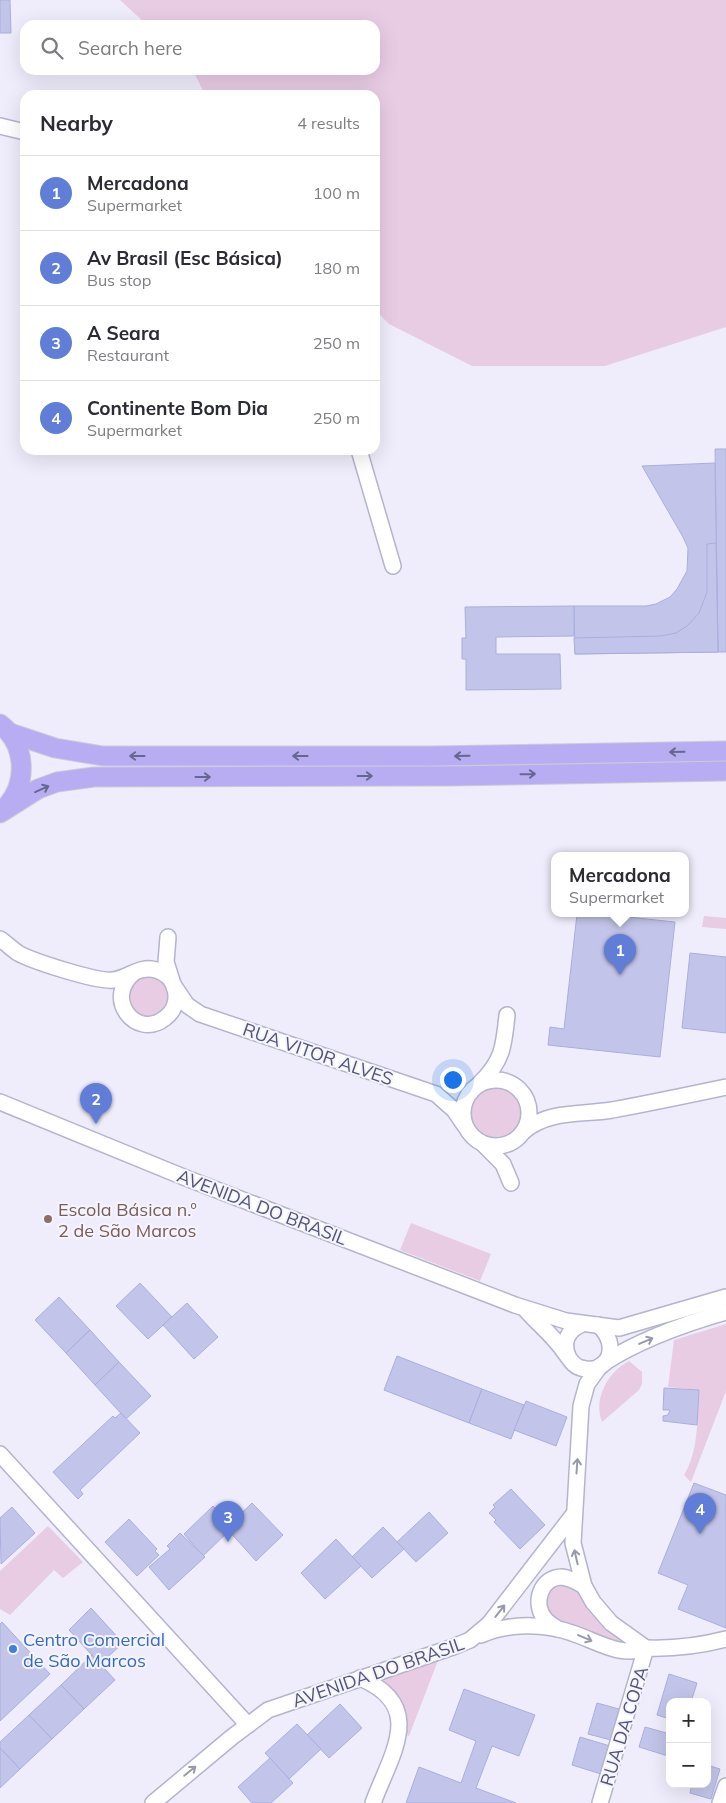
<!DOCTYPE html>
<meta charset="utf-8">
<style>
:root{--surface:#fff;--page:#f7f7f7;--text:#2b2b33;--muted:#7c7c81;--line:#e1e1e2;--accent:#607dd7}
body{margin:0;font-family:Mulish,sans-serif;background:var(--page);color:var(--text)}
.controls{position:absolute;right:15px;bottom:15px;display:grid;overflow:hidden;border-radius:10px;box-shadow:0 5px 20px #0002}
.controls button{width:45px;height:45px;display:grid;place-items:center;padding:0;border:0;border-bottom:1px solid var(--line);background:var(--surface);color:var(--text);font:25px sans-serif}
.you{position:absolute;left:452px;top:1079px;width:18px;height:18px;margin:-12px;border:4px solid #fff;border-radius:50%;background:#1a73e8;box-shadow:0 0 0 8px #1a73e833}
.badge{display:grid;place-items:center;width:32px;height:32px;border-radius:50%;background:var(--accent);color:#fff;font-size:16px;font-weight:700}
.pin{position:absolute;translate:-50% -41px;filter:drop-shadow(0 1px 2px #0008)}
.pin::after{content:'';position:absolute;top:26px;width:18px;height:15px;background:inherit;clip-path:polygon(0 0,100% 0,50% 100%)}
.popup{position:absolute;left:551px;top:852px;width:138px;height:65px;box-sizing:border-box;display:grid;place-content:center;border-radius:10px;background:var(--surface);filter:drop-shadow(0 1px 4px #0005);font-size:16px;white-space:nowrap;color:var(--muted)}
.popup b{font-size:19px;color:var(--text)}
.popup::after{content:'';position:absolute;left:50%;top:100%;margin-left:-10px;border:10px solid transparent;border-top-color:var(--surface)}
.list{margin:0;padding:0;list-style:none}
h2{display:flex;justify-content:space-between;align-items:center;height:65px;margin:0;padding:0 20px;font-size:21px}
h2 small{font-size:16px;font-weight:400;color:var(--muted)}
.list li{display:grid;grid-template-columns:32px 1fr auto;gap:15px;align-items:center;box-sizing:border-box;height:75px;padding:0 20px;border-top:1px solid var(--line)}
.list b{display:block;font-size:19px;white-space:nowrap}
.list p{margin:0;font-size:16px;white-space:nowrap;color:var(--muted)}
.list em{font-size:16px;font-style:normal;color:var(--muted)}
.icon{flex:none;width:28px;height:28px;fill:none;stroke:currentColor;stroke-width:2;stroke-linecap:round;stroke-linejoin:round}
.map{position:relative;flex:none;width:726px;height:1803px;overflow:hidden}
.search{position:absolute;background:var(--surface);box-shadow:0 5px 20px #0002;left:20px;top:20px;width:360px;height:55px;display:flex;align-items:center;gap:12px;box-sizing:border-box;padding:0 18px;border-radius:15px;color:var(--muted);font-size:19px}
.panel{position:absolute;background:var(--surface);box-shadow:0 5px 20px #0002;left:20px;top:90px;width:360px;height:365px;border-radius:15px}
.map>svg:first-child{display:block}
.green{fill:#e8cce4}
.building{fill:#c2c5e9;stroke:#a9aedf}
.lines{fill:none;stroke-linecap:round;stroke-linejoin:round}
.minor-casing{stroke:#b3b4cd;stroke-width:18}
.major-casing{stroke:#cbccd6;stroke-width:21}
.minor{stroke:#fff;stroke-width:15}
.major{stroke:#b8adf2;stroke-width:19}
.oneway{stroke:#66678e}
.oneway2{stroke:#9799ac}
.education-dot{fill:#8d6e63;stroke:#f5f4fe;stroke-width:2}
.shop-dot{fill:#3f7fe0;stroke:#f5f4fe;stroke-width:2}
.labels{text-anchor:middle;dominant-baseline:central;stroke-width:4;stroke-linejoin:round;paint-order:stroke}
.street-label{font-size:18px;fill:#515575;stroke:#f5f4fe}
.education-label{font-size:18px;fill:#785e54;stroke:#f5f4fe;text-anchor:start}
.shop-label{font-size:18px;fill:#366cbe;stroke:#f5f4fe;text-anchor:start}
</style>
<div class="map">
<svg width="726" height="1803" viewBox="0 0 726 1803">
<rect width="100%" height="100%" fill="#efedfb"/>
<!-- green -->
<g class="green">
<polygon points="120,0 726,0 726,327 605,366 472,366 389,324 375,310 375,95 205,95 193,70 375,70 375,25 147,25"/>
<polygon points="704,916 726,918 726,929 702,927"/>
<circle cx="148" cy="997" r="20"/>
<circle cx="496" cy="1113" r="25"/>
<polygon points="411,1223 491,1254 480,1281 400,1250"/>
<path d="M726 1324V1391L691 1482 684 1475C699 1451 697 1418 699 1390L668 1387 674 1340Z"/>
<path d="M629 1361 642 1372V1384L639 1390 602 1422C593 1399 607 1373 629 1361Z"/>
<polygon points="48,1526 83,1562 63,1578 54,1570 10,1615 0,1609 0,1571"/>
<path d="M570 1584 580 1591 636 1646C601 1640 577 1631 545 1614L542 1597 550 1585Z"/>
<polygon points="442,1650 409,1736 399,1733 399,1713 360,1678"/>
</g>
<!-- building -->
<g class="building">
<polygon points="0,0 10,0 11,33 0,33"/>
<polygon points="715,449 726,449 726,652 718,652"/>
<polygon points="715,463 718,652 575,654 574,606 646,606 656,604 670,597 677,589 687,571 688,548 683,537 642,466"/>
<polygon points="716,543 718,652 575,654 574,638 661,636 676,633 687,626 699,613 707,592 707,544"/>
<polygon points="574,606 574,636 496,637 496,654 560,654 561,689 466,690 466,659 462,659 462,638 466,638 465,607"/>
<polygon points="577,914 600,914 675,922 660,1057 548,1045 550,1027 564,1029"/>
<polygon points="690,953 726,957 726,1033 682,1028"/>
<polygon points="140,1283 172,1317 148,1339 116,1306"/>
<polygon points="59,1297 90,1330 66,1353 35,1320"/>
<polygon points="187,1303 218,1337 194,1359 163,1325"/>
<polygon points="90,1330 119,1362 95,1385 66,1353"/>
<polygon points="397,1356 482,1389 469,1423 384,1390"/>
<polygon points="119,1362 151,1396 126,1419 95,1385"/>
<polygon points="664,1388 699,1390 697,1425 663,1421 663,1416 668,1415 670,1410 663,1410"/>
<polygon points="482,1389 524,1405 511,1439 469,1423"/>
<polygon points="526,1401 567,1417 556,1446 514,1430"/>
<polygon points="121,1413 140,1433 80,1490 83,1494 78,1499 53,1472 113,1416 115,1418"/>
<polygon points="694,1483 726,1495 726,1628 678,1609 688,1585 658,1573"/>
<polygon points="511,1489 545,1525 520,1549 494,1522 496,1520 489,1513 495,1507 493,1505"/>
<polygon points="252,1503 283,1535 256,1561 229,1531 233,1527 230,1524"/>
<polygon points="213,1506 233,1527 203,1556 184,1534"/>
<polygon points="12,1507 35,1533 1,1564 0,1518"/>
<polygon points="429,1512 448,1533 416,1562 397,1542"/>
<polygon points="129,1519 157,1549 155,1551 159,1555 137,1576 105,1542"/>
<polygon points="383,1527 404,1549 372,1578 352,1557"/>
<polygon points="180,1533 205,1557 169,1590 149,1567 170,1549 167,1546"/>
<polygon points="336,1539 361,1566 325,1599 301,1573"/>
<polygon points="91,1608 123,1643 100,1664 69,1630"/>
<polygon points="2,1622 50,1674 0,1721 0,1624"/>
<polygon points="92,1655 115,1680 84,1709 61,1685"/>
<polygon points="669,1674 697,1683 691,1702 670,1702 670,1719 657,1715"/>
<polygon points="61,1685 84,1709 52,1739 29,1715"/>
<polygon points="464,1689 535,1715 519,1756 492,1746 476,1788 516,1803 406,1803 419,1767 461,1783 476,1741 449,1730"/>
<polygon points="597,1703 619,1709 611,1740 588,1734"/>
<polygon points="340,1704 362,1728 329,1758 307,1735"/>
<polygon points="29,1715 52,1739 20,1769 0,1748 0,1742"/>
<polygon points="297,1724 321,1749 289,1779 265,1753"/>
<polygon points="645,1727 670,1734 668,1756 639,1747"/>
<polygon points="580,1737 610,1746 601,1774 572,1765"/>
<polygon points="0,1748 20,1769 0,1788"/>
<polygon points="270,1758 293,1783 271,1803 252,1803 238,1787"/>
<polygon points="707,1765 720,1769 711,1799 690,1793 692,1784 707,1784"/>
</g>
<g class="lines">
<defs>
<g id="minor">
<polyline points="0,126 25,132"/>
<polyline points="359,450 393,566"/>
<polyline points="168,937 166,962 172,981"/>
<path d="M0 939C6 943 12 949 18 953 32 961 97 982 113 980 128 978 140 965 156 970 178 976 183 1005 165 1018 136 1041 102 997 135 972"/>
<polyline points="174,986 187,1005 200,1014 436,1094 454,1110 465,1126"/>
<circle cx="496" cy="1113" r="33"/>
<path d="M480 1083C503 1061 504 1045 507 1015"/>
<polyline points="0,1102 186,1178 515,1305 566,1321 619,1328 726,1297"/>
<path d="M524 1131C549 1110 581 1115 612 1110 650 1103 688 1095 726 1087"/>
<polyline points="483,1144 503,1164 511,1183"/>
<path d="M526 1310C539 1325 554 1336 565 1353 570 1359 573 1366 581 1368 609 1376 621 1344 598 1325"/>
<path d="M568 1356C562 1342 568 1330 582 1324"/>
<path d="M604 1363C641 1339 684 1324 726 1312"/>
<polyline points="600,1366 587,1384 581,1406 573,1543 584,1586 593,1602 611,1623 646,1648"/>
<polyline points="0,1454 248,1725"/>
<path d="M558 1629C554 1626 548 1623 545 1619 532 1603 541 1577 562 1577 571 1578 577 1582 584 1586"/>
<path d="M481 1635C508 1623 544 1623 572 1633 597 1641 620 1658 646 1648"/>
<path d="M360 1678C427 1706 391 1754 373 1803"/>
<polyline points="153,1803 232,1737 268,1710 453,1647 470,1640 489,1624 573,1515"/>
<path d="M600 1803 646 1648C674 1649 699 1646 726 1639"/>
<polyline points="720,1803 726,1786"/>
</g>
<g id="major">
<path d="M0 724C26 744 28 782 7 806"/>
<polyline points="10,733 55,748 103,756 431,756 726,751"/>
<polyline points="0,813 38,789 57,782 94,777 451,776 726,771"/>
</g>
</defs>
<!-- minor casing -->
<use href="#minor" class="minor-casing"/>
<!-- major casing -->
<use href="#major" class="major-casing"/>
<!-- minor -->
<use href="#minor" class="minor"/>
<!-- major -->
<use href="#major" class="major"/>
</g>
<!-- one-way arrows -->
<defs><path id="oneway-shaft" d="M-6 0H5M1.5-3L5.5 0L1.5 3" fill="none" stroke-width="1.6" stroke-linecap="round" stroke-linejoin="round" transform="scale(1.25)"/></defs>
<g class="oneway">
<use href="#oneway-shaft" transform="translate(677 752) rotate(179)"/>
<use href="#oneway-shaft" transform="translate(137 756) rotate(180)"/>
<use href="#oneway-shaft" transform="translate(300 756) rotate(-180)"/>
<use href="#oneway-shaft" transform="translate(462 756) rotate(179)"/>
<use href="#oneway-shaft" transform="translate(528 774) rotate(-1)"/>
<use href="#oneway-shaft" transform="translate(365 776)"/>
<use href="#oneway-shaft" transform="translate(203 777)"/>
<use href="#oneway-shaft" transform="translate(42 789) rotate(-24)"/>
</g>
<g class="oneway2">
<use href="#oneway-shaft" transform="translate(646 1341) rotate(-23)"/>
<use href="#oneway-shaft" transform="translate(577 1466) rotate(-86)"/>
<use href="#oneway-shaft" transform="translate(576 1557) rotate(-103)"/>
<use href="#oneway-shaft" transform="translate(500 1611) rotate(-52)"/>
<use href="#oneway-shaft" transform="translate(585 1638) rotate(23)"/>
<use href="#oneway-shaft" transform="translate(190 1771) rotate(-39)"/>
</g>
<!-- markers -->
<circle class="education-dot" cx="48" cy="1219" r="5"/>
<circle class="shop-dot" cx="13" cy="1649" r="5"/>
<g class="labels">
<!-- street labels -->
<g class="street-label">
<text transform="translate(318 1054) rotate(19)">RUA VITOR ALVES</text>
<text transform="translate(262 1207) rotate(21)">AVENIDA DO BRASIL</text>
<text transform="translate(378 1672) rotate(-19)">AVENIDA DO BRASIL</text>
<text transform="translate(624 1726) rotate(-73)">RUA DA COPA</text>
</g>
<!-- education labels -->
<g class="education-label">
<text x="58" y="1209">Escola Básica n.º<tspan x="58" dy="21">2 de São Marcos</tspan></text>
</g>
<!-- shop labels -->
<g class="shop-label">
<text x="23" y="1639">Centro Comercial<tspan x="23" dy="21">de São Marcos</tspan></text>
</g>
</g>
</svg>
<div class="controls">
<button>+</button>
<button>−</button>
</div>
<div class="you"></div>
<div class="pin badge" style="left:620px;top:975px">1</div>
<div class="popup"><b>Mercadona</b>Supermarket</div>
<div class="pin badge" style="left:96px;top:1124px">2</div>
<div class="pin badge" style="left:228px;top:1542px">3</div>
<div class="pin badge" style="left:700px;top:1534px">4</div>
<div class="search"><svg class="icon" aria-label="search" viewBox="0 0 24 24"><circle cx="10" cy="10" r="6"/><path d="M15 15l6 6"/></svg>Search here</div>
<section class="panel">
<h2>Nearby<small>4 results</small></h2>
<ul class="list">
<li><span class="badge">1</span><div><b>Mercadona</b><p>Supermarket</p></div><em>100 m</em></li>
<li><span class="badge">2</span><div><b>Av Brasil (Esc Básica)</b><p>Bus stop</p></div><em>180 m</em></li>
<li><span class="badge">3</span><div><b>A Seara</b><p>Restaurant</p></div><em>250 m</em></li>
<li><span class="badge">4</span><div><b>Continente Bom Dia</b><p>Supermarket</p></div><em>250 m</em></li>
</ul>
</section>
</div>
